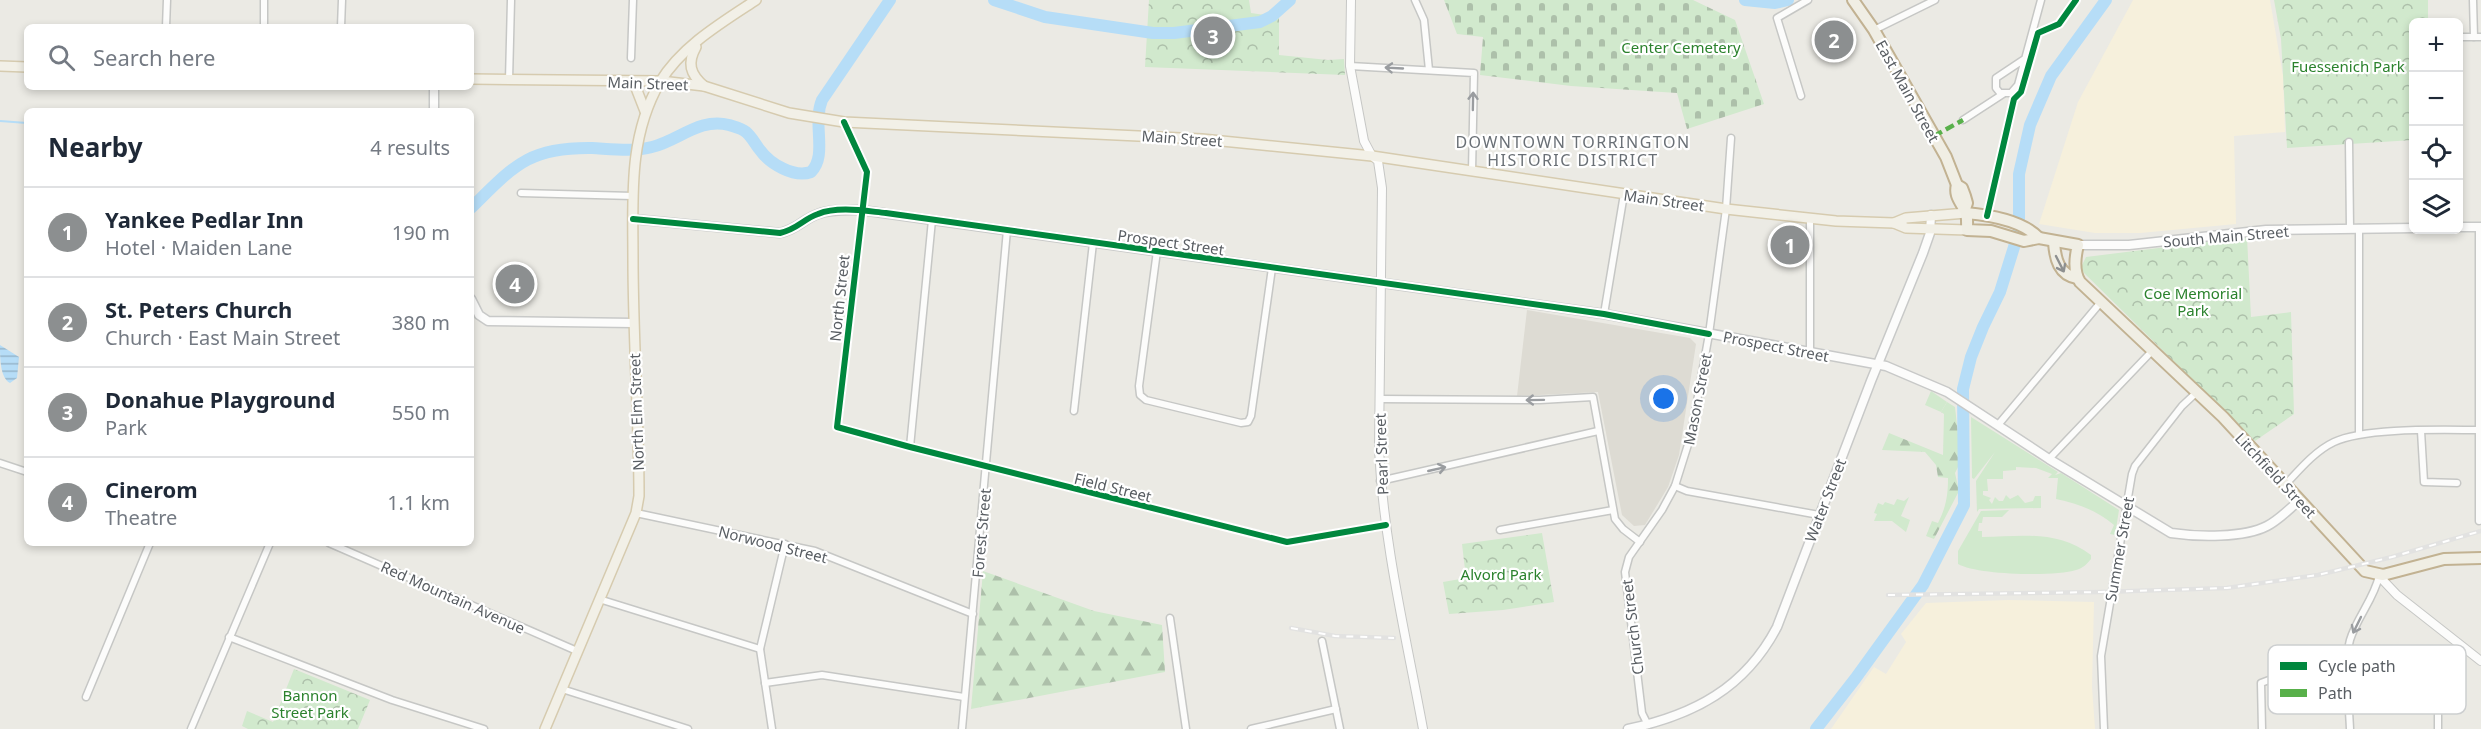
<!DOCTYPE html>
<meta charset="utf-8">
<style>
:root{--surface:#fff;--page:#f6f6f7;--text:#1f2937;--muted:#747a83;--line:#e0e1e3;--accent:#8c8f90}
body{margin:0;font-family:"Noto Sans",sans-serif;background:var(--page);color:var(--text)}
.controls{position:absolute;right:18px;top:18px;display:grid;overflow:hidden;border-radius:9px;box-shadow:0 3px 9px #0003}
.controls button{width:54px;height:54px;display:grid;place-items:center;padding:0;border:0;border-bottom:2px solid var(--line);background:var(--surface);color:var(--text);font:30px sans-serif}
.you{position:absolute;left:1664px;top:399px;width:21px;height:21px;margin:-15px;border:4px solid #fff;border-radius:50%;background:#1a73e8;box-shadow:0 0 0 9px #1a73e833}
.badge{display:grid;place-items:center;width:39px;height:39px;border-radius:50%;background:var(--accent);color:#fff;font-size:20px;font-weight:700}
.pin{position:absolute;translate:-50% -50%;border:3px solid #fff;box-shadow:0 2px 6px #0006}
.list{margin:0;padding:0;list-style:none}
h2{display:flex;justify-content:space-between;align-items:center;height:78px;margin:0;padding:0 24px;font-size:26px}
h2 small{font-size:20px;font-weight:400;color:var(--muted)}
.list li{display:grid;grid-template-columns:39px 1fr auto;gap:18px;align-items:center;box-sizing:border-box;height:90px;padding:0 24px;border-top:2px solid var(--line)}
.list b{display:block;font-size:22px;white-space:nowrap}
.list p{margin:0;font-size:20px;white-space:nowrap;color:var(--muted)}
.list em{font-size:20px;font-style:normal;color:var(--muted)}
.icon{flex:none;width:33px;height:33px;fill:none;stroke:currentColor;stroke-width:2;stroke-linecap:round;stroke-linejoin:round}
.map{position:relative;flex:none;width:2481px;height:729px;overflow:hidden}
.search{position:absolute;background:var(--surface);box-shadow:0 3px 9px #0003;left:24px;top:24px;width:450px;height:66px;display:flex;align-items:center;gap:15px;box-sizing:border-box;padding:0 21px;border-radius:9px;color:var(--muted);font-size:22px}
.panel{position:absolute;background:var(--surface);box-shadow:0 3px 9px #0003;left:24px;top:108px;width:450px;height:438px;border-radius:9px}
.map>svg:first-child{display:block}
.commercial{fill:#f6f0dc}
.education{fill:#dddbd3}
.grass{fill:#d1e9cd}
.forest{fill:url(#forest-firs)}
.cemetery{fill:url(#cemetery-stones)}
.park{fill:url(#park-crowns)}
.water{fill:url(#water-rules)}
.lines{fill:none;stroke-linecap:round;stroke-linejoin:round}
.stream{stroke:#b6ddf7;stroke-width:2}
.river{stroke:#b6ddf7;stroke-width:12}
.minor-casing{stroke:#c6c7c5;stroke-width:9}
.tertiary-casing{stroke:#c6c7c5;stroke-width:10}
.secondary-casing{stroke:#c8c9c8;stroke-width:11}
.primary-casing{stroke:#d6cbaf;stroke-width:12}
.trunk-casing{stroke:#c2b292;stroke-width:14}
.minor{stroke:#fcfcfb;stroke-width:6}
.tertiary{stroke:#fcfcfb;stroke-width:8}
.secondary{stroke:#fcfcfb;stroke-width:8}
.primary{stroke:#f2f0e7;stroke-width:9}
.trunk{stroke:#f0eee4;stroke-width:10}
.rail-casing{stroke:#e2e2e1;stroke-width:4.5}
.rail{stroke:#fff;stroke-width:2;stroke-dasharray:7;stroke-linecap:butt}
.quiet{stroke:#58b04a;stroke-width:4.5;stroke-dasharray:9 4.5;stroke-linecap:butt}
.cycleway-casing{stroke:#fff;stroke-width:10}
.cycleway{stroke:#00873e;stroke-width:6}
.oneway{stroke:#9a9da0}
.oneway2{stroke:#8e9090}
.labels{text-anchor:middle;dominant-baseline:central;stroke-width:4.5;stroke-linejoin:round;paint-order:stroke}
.park-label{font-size:15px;fill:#2b822d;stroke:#fff}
.street-label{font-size:15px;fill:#595e63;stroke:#fff}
.neighbourhood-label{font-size:16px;letter-spacing:1.5px;fill:#6a7076;stroke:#fff}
.key{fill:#fff;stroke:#cdcfd0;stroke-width:1.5}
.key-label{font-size:16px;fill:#595e63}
</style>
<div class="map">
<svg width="2481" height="729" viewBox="0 0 2481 729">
<defs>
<pattern id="forest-firs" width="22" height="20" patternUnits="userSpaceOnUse" patternTransform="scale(1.5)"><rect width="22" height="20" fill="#d1e9cd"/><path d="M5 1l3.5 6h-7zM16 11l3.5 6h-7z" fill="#adc0aa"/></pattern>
<pattern id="cemetery-stones" width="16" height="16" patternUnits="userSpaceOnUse" patternTransform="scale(1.5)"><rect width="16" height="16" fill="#d1e9cd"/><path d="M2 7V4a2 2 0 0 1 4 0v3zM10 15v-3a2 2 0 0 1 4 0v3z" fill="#adc0aa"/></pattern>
<pattern id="park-crowns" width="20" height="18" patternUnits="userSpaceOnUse" patternTransform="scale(1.5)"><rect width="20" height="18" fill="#d1e9cd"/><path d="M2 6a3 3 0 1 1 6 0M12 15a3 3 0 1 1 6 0" fill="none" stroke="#adc0aa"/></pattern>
<pattern id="water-rules" width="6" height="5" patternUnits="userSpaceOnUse" patternTransform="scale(1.5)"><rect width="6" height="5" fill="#b6ddf7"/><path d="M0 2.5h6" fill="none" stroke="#97b6cc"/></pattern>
</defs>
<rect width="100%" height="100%" fill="#ebeae4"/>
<!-- commercial -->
<g class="commercial">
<polygon points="2133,0 2270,0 2283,76 2285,132 2234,136 2236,224 2140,233 2095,233 2039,224 2078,102"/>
<polygon points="2008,600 2094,602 2092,687 2095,729 1831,729 1874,667 1886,674 1906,642 1901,634 1926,603"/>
</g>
<!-- education -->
<polygon class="education" points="1527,310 1690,338 1696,344 1679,455 1668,487 1645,525 1634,526 1622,515 1598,392 1517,396"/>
<!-- grass -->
<g class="grass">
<polygon points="1931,391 1947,402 1941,412 1925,405"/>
<path d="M1971 417 2058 472 2055 475 2061 473 2119 510 2115 535 2110 534 2114 525C2098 511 2077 503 2056 499L2058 478H2048L2052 474 2036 468 2016 467V470L2003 471V479H1987L1988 491H1983V495L1991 498 1989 500 1992 504 1995 497 1999 501H2003L2006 495 2010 499 2018 495 2025 503 2033 501 2035 496H2041V508L1979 509 1977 512 1976 481 1995 452 1974 479 1972 478Z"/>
<polygon points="1909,497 1901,516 1910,520 1906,532 1892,521 1874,521 1877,514 1874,513 1878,503 1883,505 1885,502 1894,505 1897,499 1904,501"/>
<path d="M2009 510 2002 517H1983L1982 523H1979L1978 531H1982V537C2023 536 2057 530 2091 555V559C2087 564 2083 568 2076 570 2055 577 1977 575 1958 564V551L1981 511Z"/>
</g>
<!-- forest -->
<g class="forest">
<path d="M1947 402 1955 407 1961 461 1955 473 1959 491 1934 539 1926 536 1932 521 1938 523C1946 507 1948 496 1948 478L1938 477 1936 465 1925 452 1882 450 1889 433 1943 455 1944 414 1941 412Z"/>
<polygon points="983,571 1094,611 1162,625 1165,672 971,709"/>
</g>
<!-- cemetery -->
<polygon class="cemetery" points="1444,0 1693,0 1735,20 1764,104 1687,129 1677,93 1571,86 1480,75 1483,37 1457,34"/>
<!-- park -->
<g class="park">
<polygon points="1149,0 1249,0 1251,13 1279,17 1279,55 1328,60 1344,59 1345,75 1145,67"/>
<polygon points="2274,0 2428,0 2428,22 2414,22 2413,140 2287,148 2281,39"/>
<polygon points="2247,237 2251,317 2291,312 2294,414 2255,441 2084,273 2081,267 2086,257"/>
<polygon points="1542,533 1554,602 1503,610 1449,614 1443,582 1466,578 1462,544"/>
<polygon points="294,669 370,700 358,729 248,729 242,726 247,711 273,722"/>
</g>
<!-- water -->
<path class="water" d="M0 345 19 357 17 378 10 383C0 378 0 358 0 345Z"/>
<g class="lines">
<!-- stream -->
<polyline class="stream" points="0,121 27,123"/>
<!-- river -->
<g class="river">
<polyline points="994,0 1045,17 1153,33 1174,33 1260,22 1272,16 1290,0"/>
<polyline points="1745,0 1775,3 1788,0"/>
<path d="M471 208C514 166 528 147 592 148 611 149 634 152 652 147 678 141 700 117 729 125 735 127 741 128 746 132 752 137 755 144 760 150 770 164 794 178 811 172 828 155 812 124 822 100L890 0"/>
<polyline points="1816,729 1855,679 1923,585 1964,505 1963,389 1971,357 1983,327 2000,292 2019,231 2019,174 2030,125 2051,76 2106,0"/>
</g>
<defs>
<g id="minor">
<polyline points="1415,0 1424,20 1429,70"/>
<polyline points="2473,0 2474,37"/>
<polyline points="166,27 167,0"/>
<polyline points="264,27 264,0"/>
<polyline points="341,27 342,0"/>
<polyline points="1874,30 1935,0"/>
<polyline points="2458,37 2481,37"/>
<polyline points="631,58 633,0"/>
<polyline points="2023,60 1996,78 1996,88 2000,93 2011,93 2018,85 2041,0"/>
<polyline points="1350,66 1474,73 1472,171"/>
<polyline points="509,80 511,0"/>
<polyline points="1801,96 1777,18 1808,0"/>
<polyline points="1963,120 2003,94"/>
<polyline points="844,122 867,172 837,427 910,447 1287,542 1386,525"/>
<polyline points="2349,142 2350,228"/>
<polyline points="521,193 633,196"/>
<polyline points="1810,218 1810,353"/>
<polyline points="2479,227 2479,521"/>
<polyline points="2359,228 2359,434"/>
<polyline points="1157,251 1139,386 1140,395 1146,400 1241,423 1248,422 1251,416 1272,268"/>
<polyline points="1604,314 1624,194"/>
<polyline points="1380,399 1540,400 1593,397 1615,519 1623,529 1640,542"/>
<polyline points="1074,411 1093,243"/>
<polyline points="1998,425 2101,302"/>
<polyline points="2421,431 2424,482 2457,483"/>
<polyline points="910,447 932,220"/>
<polyline points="2049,459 2153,350"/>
<polyline points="0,463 27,472"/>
<polyline points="1380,481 1598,431"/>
<path d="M2286 484C2300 469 2315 451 2334 442 2365 427 2444 430 2480 430"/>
<polyline points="1675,486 1687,491 1819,515"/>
<polyline points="636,513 815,551 973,614"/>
<polyline points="1500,530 1613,510"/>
<polyline points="329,543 577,651"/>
<polyline points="599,599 760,649"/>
<polyline points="1170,618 1186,729"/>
<polyline points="229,637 392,700 484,729"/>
<polyline points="1322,641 1340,729"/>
<polyline points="765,683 822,675 964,697"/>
<polyline points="562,689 688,729"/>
<polyline points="86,697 150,543"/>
<polyline points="1648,725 1642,713 1625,572 1629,557 1662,510 1675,486 1691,435 1709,334 1726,209 1731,138"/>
<polyline points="191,729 270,543"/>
<polyline points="772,729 760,649 785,544"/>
<polyline points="962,729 1007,230"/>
<polyline points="1251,729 1336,709"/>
<polyline points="2104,729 2101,656 2132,474 2135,466 2182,406 2197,392"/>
<polyline points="2262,729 2261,683 2269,680 2349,678"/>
<path d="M2350 729C2349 704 2344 662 2350 640 2357 617 2374 599 2379 576"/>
<polyline points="2438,729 2438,689 2440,678 2464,648"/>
</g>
<g id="tertiary">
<path d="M1351 0 1350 66 1364 141 1372 156 1378 161 1382 188 1379 447C1383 542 1406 636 1423 729"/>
<polyline points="2379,576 2397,595 2481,661"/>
</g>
<g id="secondary">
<polyline points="434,111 434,87"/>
<path d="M633 219 780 233C798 229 803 219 818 214 831 209 847 210 861 210L1604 314 1886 366 1947 392 2049 459 2171 533C2198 537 2244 538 2267 526 2279 520 2290 508 2300 500"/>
<polyline points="2458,227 2481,227"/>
<polyline points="2078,245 2129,245 2266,230 2414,228"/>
<polyline points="471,299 479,315 488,321 633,323"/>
<path d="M1628 729C1694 715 1745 688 1777 627L1871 381 1923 253 1930 233 1931 215"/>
</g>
<g id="primary">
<path d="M696 47C687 63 690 74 704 86"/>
<polyline points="0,66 27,67"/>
<polyline points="471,79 661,81 704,86 789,113 844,122 1202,139 1372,156 1726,209 1836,221 1894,223 1906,218 1966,213"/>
<polyline points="629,81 636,88 645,111"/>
<polyline points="1894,223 1906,228 1967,230"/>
<path d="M545 729 636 513 639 496C639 417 633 338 633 259 633 198 628 137 660 82 682 46 721 23 756 0"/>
</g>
<g id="trunk">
<polyline points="1853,0 1874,30 1946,157 1957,185 1962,188 1965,196 1967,203 1965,209"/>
<path d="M1957 185C1954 195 1960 201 1964 209 1968 214 1967 223 1967 230L1991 231 2024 241 2039 238 2078 245C2075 257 2073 271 2080 282L2223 417 2365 571 2383 575 2444 559 2481 558"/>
<path d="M1966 213C1989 215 2022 220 2039 238"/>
<path d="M2054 242C2055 259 2059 275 2077 278"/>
</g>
</defs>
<!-- minor casing -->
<use href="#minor" class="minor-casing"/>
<!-- tertiary casing -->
<use href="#tertiary" class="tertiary-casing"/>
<!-- secondary casing -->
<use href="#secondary" class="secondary-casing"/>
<!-- primary casing -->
<use href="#primary" class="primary-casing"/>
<!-- trunk casing -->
<use href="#trunk" class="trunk-casing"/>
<!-- minor -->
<use href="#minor" class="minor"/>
<!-- tertiary -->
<use href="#tertiary" class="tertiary"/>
<!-- secondary -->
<use href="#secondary" class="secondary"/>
<!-- primary -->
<use href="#primary" class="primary"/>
<!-- trunk -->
<use href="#trunk" class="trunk"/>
<defs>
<g id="rail">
<polyline points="1888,595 2101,592 2227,588 2318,575 2392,557 2481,531"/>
<polyline points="1291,628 1335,636 1394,638"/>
</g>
</defs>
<!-- rail casing -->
<use href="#rail" class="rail-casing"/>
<!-- rail -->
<use href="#rail" class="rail"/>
<!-- quiet -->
<polyline class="quiet" points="1934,136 1963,120"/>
<defs>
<g id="cycleway">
<polyline points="844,122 867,172 837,427 910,447 1287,542 1386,525"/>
<polyline points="1987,216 2014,99 2021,92 2038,33 2059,24 2076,0"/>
<path d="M633 219 780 233C798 229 803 219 818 214 838 206 865 211 886 213L1604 314 1709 334"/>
</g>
</defs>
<!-- cycleway casing -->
<use href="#cycleway" class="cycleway-casing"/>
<!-- cycleway -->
<use href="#cycleway" class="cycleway"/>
</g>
<!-- one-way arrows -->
<defs><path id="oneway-shaft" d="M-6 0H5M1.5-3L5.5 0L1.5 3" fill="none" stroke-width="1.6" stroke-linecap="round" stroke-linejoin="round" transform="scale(1.5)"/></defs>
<g class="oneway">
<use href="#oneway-shaft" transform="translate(1394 68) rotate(-177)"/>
<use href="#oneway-shaft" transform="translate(1473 101) rotate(-89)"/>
<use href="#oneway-shaft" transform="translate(1535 400) rotate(179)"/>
<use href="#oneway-shaft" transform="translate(1437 469) rotate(-13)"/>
<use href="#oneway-shaft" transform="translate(2357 625) rotate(116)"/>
</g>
<use class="oneway2" href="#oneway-shaft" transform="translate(2060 264) rotate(63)"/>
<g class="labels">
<!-- park labels -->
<g class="park-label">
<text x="1681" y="47">Center Cemetery</text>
<text x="2348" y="66">Fuessenich Park</text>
<text x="2193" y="293">Coe Memorial<tspan x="2193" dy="17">Park</tspan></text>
<text x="1501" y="574">Alvord Park</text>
<text x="310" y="695">Bannon<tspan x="310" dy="17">Street Park</tspan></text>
</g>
<!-- street labels -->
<g class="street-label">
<text transform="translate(648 83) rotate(2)">Main Street</text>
<text transform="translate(1908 91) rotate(61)">East Main Street</text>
<text transform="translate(1182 138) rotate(4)">Main Street</text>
<text transform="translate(1664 200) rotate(8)">Main Street</text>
<text transform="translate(2226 236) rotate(-5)">South Main Street</text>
<text transform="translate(1171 242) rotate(8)">Prospect Street</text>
<text transform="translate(839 298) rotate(-84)">North Street</text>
<text transform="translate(1776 346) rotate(11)">Prospect Street</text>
<text transform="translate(1697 399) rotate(-79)">Mason Street</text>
<text transform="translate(636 412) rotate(-92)">North Elm Street</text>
<text transform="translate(1381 454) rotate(-92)">Pearl Street</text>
<text transform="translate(2276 475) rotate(47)">Litchfield Street</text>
<text transform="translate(1113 487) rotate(14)">Field Street</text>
<text transform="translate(1825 500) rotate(-69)">Water Street</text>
<text transform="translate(981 533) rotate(-85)">Forest Street</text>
<text transform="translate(773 544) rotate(14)">Norwood Street</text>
<text transform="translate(2119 549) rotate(-80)">Summer Street</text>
<text transform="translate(453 597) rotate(24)">Red Mountain Avenue</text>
<text transform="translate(1632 627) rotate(-97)">Church Street</text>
</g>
<!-- neighbourhood labels -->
<g class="neighbourhood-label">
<text x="1573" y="142">DOWNTOWN TORRINGTON<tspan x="1573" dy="18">HISTORIC DISTRICT</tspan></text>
</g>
</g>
<!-- legend -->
<rect x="2268" y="645" width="198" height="69" rx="9" class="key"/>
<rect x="2280" y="662" width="27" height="8" fill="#00873e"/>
<rect x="2280" y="689" width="27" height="8" fill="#58b04a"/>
<g class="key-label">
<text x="2318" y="672">Cycle path</text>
<text x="2318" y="699">Path</text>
</g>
</svg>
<div class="controls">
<button>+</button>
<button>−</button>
<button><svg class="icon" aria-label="locate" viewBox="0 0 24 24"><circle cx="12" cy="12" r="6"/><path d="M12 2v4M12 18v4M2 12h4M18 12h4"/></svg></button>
<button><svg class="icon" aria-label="layers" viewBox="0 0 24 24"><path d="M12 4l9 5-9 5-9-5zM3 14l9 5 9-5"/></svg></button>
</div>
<div class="you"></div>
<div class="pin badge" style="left:1790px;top:245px">1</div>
<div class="pin badge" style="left:1834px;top:40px">2</div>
<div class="pin badge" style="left:1213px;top:36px">3</div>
<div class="pin badge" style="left:515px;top:284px">4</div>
<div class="search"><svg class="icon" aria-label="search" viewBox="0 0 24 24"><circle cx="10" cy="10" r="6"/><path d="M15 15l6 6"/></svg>Search here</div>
<section class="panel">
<h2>Nearby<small>4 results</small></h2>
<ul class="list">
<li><span class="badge">1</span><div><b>Yankee Pedlar Inn</b><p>Hotel · Maiden Lane</p></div><em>190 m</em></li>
<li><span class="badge">2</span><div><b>St. Peters Church</b><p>Church · East Main Street</p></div><em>380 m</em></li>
<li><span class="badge">3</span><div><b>Donahue Playground</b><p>Park</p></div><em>550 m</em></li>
<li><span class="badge">4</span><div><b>Cinerom</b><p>Theatre</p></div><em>1.1 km</em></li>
</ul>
</section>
</div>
